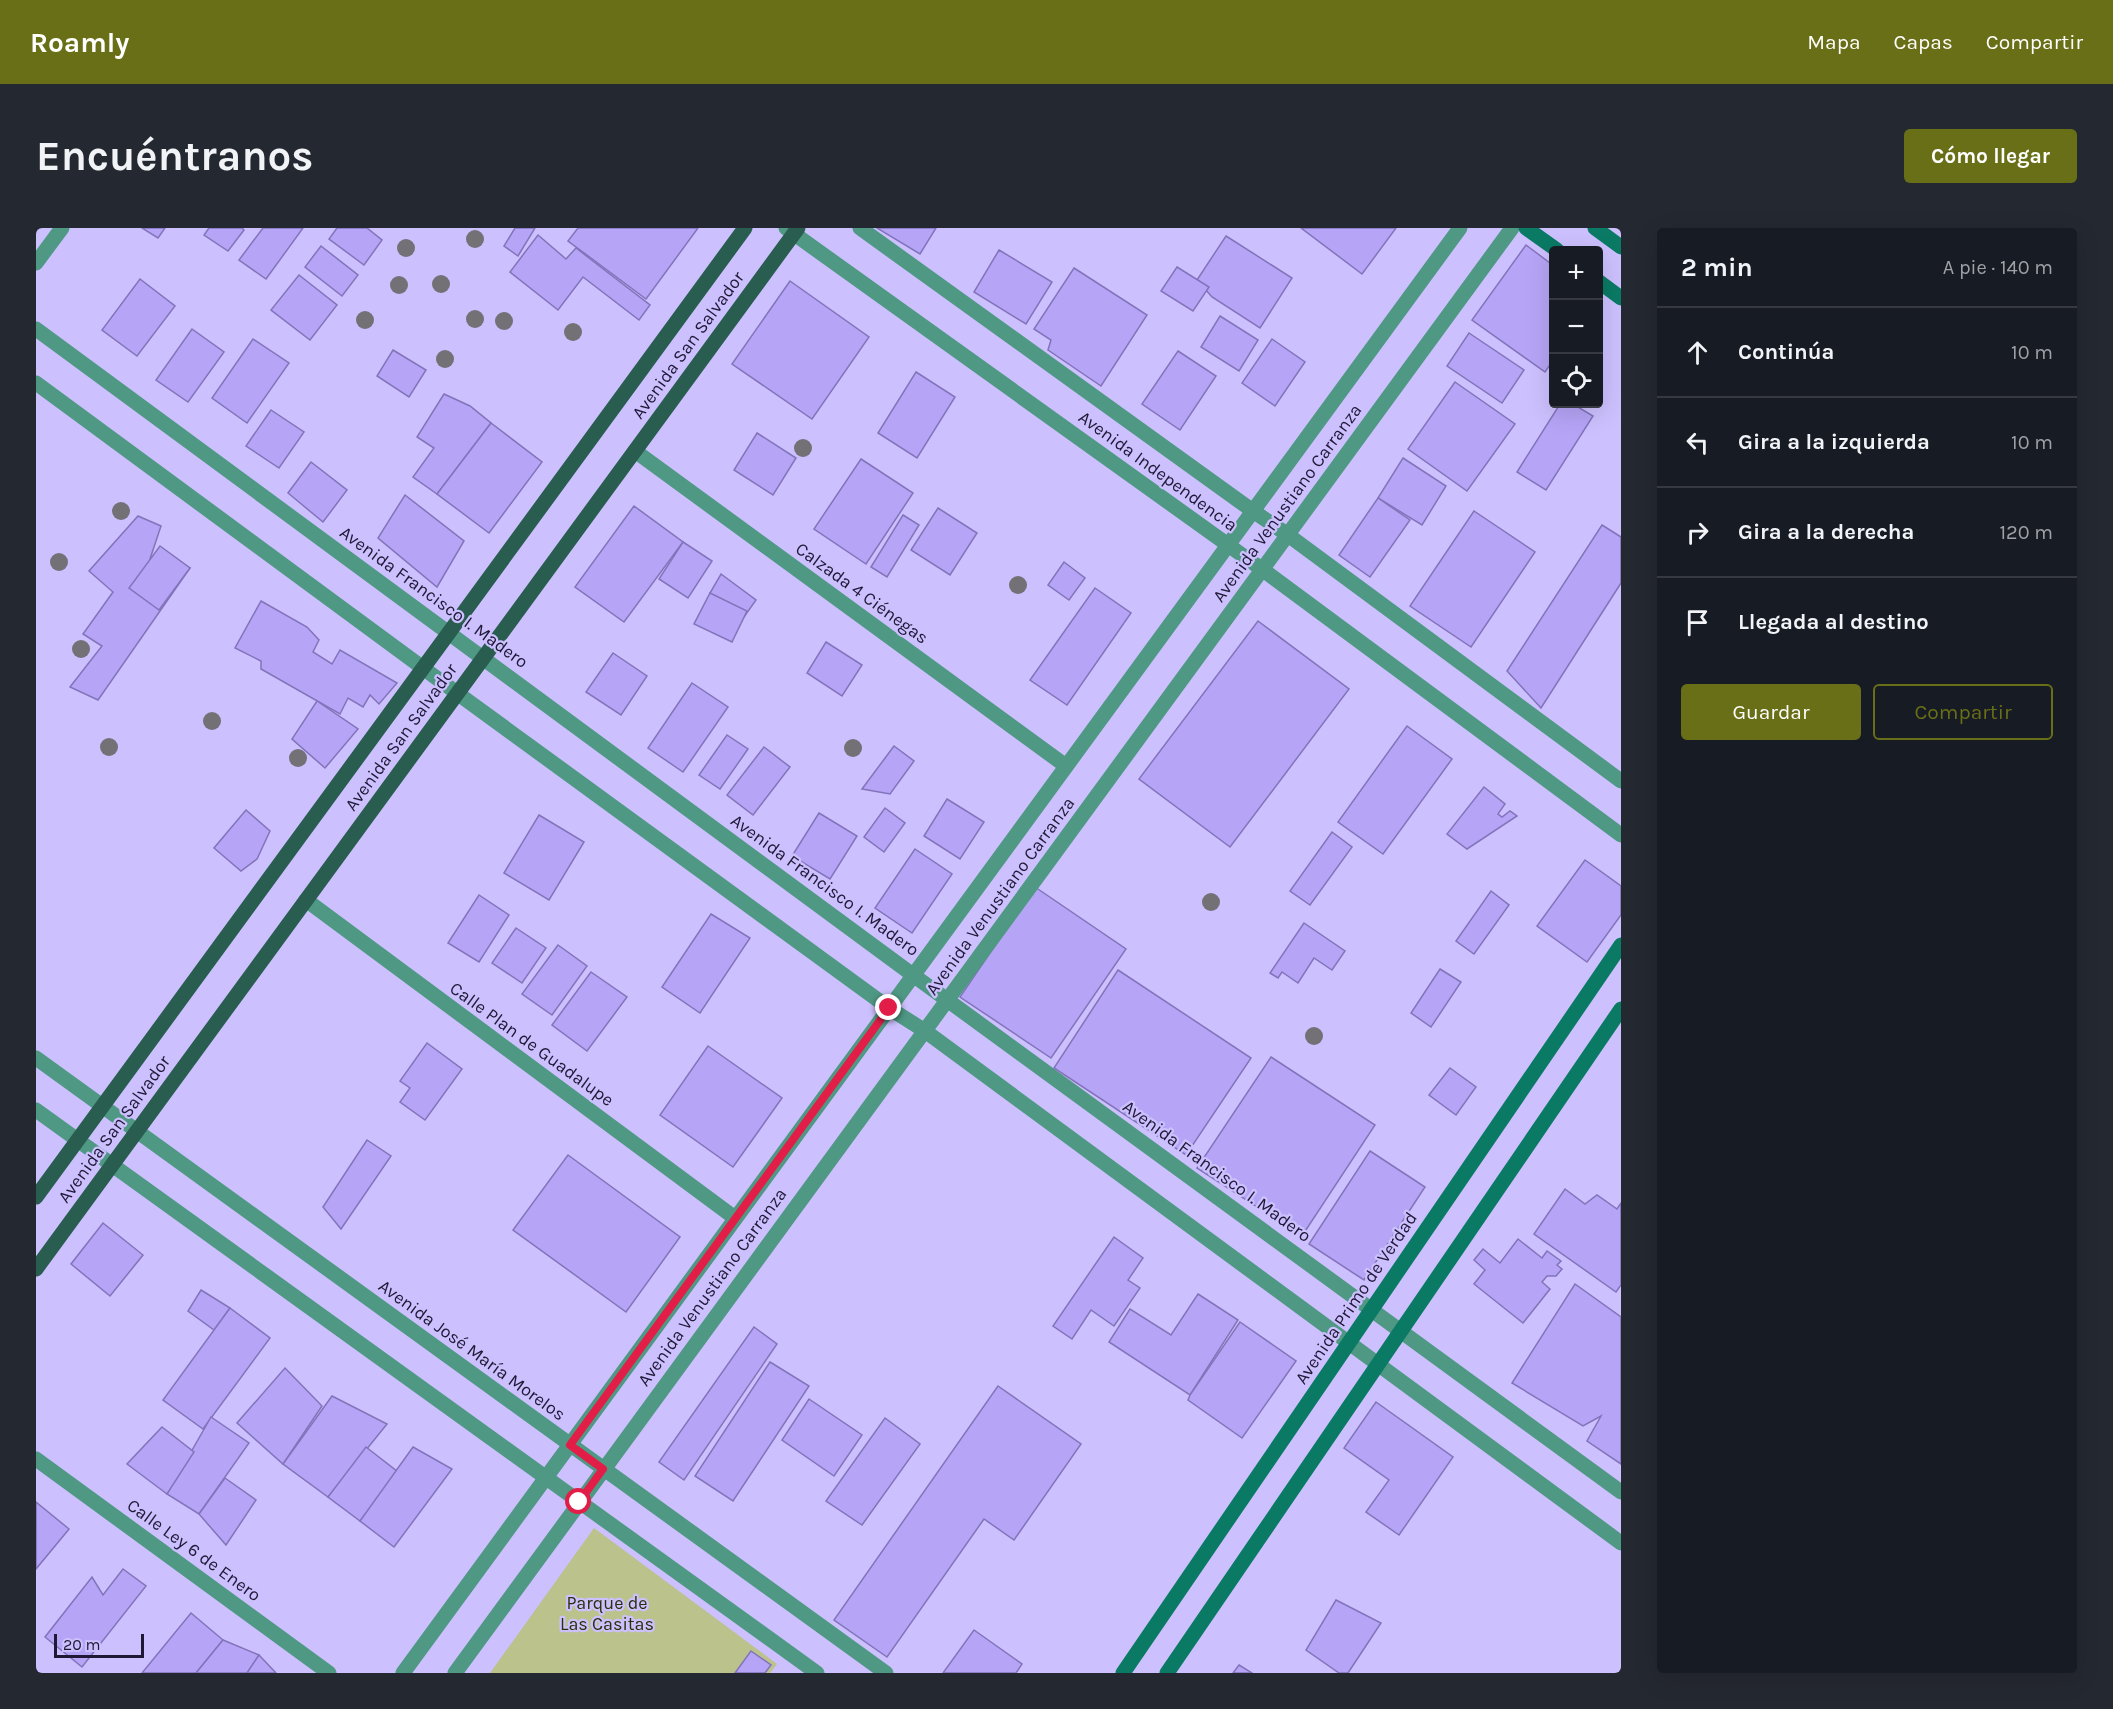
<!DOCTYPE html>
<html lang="es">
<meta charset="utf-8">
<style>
:root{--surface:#171b24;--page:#242831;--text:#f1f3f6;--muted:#9ea1a6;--line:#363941;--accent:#696f16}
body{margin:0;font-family:Karla,sans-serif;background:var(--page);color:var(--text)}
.controls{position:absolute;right:18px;top:18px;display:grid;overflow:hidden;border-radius:6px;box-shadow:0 6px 24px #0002}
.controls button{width:54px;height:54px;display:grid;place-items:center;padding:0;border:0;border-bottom:2px solid var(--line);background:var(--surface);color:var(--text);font:30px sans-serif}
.scale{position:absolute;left:18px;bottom:15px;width:90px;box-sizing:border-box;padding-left:6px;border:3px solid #201936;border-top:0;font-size:16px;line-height:21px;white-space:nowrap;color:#201936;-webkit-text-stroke:4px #ccc0fe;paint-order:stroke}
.stop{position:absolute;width:18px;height:18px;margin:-14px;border:4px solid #e11d48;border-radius:50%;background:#fff}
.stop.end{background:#e11d48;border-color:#fff;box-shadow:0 2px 6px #0008}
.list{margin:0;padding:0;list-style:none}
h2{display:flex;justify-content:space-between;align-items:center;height:78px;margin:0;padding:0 24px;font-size:26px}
h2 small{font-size:20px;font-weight:400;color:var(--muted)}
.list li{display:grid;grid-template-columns:39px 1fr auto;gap:18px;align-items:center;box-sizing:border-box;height:90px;padding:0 24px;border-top:2px solid var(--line)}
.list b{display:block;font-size:22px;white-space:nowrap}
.list em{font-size:20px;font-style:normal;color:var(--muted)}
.actions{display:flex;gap:12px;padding:18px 24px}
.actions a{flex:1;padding:14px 0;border:2px solid var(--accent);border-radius:6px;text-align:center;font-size:21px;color:var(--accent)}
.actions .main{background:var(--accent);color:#fff}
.icon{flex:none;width:33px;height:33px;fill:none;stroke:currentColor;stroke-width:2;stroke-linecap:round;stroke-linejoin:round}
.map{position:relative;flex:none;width:1585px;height:1445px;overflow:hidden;border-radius:6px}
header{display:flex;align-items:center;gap:36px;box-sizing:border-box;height:84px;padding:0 30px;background:var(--accent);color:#fff}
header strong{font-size:28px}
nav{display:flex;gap:33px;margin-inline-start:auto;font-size:21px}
.intro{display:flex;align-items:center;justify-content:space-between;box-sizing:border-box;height:144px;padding:0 36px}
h1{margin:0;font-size:42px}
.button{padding:15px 27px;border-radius:6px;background:var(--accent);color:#fff;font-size:21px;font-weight:700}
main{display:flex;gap:36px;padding:0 36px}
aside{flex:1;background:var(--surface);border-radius:6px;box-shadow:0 6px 24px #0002}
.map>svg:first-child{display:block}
.green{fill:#bbc28b}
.building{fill:#b6a4f6;stroke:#8373ba;stroke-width:1.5}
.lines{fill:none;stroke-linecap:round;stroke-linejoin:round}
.minor{stroke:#4f9884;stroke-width:15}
.tertiary{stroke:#4f9884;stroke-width:15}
.secondary{stroke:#0a7a64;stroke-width:15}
.primary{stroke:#295d4f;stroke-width:15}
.tree{fill:#737076}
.route{stroke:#e11d48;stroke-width:8}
.labels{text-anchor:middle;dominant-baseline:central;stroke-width:4.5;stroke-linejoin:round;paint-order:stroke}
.street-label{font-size:18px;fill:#201936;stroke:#ccc0fe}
.park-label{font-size:18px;fill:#2b2e06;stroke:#ccc0fe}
</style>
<header>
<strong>Roamly</strong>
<nav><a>Mapa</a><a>Capas</a><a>Compartir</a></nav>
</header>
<div class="intro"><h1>Encuéntranos</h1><a class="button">Cómo llegar</a></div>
<main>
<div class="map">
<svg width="1585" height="1445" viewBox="0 0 1585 1445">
<rect width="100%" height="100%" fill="#ccc0fe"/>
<!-- green -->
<polygon class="green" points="558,1300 741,1436 734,1445 454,1445"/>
<!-- building -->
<g class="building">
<polygon points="106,0 129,0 122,10"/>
<polygon points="173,0 206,0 208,2 192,23 168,7"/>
<polygon points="227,0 267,0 230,51 203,32"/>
<polygon points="301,0 331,0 346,12 328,37 293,11"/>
<polygon points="479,0 499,0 482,28 468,18"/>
<polygon points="542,0 662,0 610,71 532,13"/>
<polygon points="841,0 900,0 884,26"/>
<polygon points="1265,0 1360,0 1326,46"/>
<polygon points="502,7 530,31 540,20 614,77 603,92 547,49 522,82 474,44"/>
<polygon points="1190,8 1256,50 1224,100 1176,69 1161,52"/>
<polygon points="1490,17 1518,38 1518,131 1509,144 1436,92"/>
<polygon points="285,18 322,47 306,68 269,39"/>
<polygon points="963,22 1016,54 990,96 938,64"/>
<polygon points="1141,39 1173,59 1157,83 1125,63"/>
<polygon points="1038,40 1111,87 1065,158 1012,122 1015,112 998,101"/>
<polygon points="263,47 301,77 274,112 235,82"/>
<polygon points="104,51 139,78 101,128 66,102"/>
<polygon points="754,53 833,109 776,191 696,136"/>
<polygon points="1184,88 1222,112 1203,143 1165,119"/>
<polygon points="156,101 188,124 152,174 120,152"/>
<polygon points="1433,105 1488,142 1466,175 1411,138"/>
<polygon points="217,111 253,135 211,195 176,170"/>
<polygon points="1236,111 1269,134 1239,178 1206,155"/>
<polygon points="357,122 390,142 373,169 341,148"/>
<polygon points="1142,123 1180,148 1144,202 1106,176"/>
<polygon points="880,144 919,169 881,230 842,205"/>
<polygon points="1419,154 1479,196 1431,263 1372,221"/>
<polygon points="408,166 434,178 455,195 401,266 377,249 398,220 381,209"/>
<polygon points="1524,176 1537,176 1557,188 1510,262 1481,244"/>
<polygon points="235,182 268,204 243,240 210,218"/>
<polygon points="455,195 506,234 453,305 401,266"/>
<polygon points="721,205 760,230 737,267 698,242"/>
<polygon points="1367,230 1410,258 1386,297 1342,270"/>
<polygon points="825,231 877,265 830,336 778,301"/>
<polygon points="275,234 311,262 287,294 252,265"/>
<polygon points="369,267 428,313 401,359 342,310"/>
<polygon points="1342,270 1374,292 1334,349 1303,327"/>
<polygon points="598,278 647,314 588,394 539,359"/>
<polygon points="902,280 941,305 914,347 875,322"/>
<polygon points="1438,283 1499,324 1435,419 1374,378"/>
<polygon points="867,287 883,297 851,349 835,339"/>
<polygon points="102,288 125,298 114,331 154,340 62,472 34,459 66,418 47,406 77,364 53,343"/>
<polygon points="1566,297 1585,309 1585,355 1505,480 1471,443"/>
<polygon points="647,314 676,333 652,370 623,351"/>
<polygon points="124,318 154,340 123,382 93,360"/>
<polygon points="1028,334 1049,350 1033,372 1012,357"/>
<polygon points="685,346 720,372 708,389 674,365"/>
<polygon points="1059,360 1095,385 1031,477 994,452"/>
<polygon points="674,365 711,383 696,414 658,396"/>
<polygon points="225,373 271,399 283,412 277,424 296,436 304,422 361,455 343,476 334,467 327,479 312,470 304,486 225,441 225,433 199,420"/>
<polygon points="1222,393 1313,461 1194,619 1103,551"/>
<polygon points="790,414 826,437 806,468 771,445"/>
<polygon points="577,425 611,448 585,487 550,464"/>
<polygon points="656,455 692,479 647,544 612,520"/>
<polygon points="281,473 322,501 289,540 256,511"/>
<polygon points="1371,498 1416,531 1347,626 1302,594"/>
<polygon points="691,507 712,521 684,561 663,547"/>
<polygon points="858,518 878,533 854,566 826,561"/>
<polygon points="728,519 754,539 717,587 691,567"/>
<polygon points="1448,559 1469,576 1462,586 1466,589 1474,583 1481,588 1431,621 1411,606"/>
<polygon points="911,571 948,594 924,631 888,608"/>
<polygon points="849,580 869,595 848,624 828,609"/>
<polygon points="210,582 234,603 221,631 205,643 178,620"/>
<polygon points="783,585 821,608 794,651 756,628"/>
<polygon points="503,587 548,614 513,672 468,645"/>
<polygon points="1296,604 1316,619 1274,677 1254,663"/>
<polygon points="879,621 916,646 876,705 839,680"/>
<polygon points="1549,632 1585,658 1585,687 1551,734 1501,698"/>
<polygon points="999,659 1090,721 1015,830 924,769"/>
<polygon points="1455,663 1473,677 1438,726 1420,713"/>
<polygon points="443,667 473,687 443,734 412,715"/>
<polygon points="675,686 714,710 664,785 626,759"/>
<polygon points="1268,695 1309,723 1296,742 1278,730 1262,755 1246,744 1242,750 1234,745"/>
<polygon points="480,700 510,720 486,755 456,735"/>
<polygon points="522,717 551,738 516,787 486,766"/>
<polygon points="1404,741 1425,754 1395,799 1375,785"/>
<polygon points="1082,742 1215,830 1150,927 1018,840"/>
<polygon points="555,744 591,769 551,823 516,797"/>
<polygon points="391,815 426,841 389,892 364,874 374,860 364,853"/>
<polygon points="672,818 746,870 697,939 624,887"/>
<polygon points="1235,829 1339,897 1266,1008 1161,940"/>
<polygon points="1414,840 1440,859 1420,887 1393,867"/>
<polygon points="331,912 355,928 305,1001 287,979"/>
<polygon points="1334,923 1389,959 1328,1052 1273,1016"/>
<polygon points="532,927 644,1009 590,1084 477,1002"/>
<polygon points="1529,961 1549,976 1561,967 1581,981 1585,975 1585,1057 1580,1064 1498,1006"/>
<polygon points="67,995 107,1027 74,1068 35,1036"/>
<polygon points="1078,1009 1107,1030 1092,1052 1104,1060 1078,1098 1055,1082 1036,1111 1017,1098"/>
<polygon points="1482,1011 1506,1030 1511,1023 1525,1033 1521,1037 1526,1041 1520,1048 1511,1048 1506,1054 1514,1061 1487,1095 1438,1056 1449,1042 1438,1032 1447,1021 1464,1035"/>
<polygon points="1539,1056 1585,1089 1585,1236 1551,1213 1565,1188 1547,1198 1476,1155"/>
<polygon points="165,1062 194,1080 178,1102 152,1083"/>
<polygon points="1162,1066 1202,1092 1154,1167 1073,1114 1094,1081 1135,1107"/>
<polygon points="194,1080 234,1110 167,1201 127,1172"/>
<polygon points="1204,1094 1260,1133 1206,1210 1152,1172 1154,1167"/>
<polygon points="718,1099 741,1116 648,1252 623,1234"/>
<polygon points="734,1134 773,1158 697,1273 659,1248"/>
<polygon points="249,1140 286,1178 247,1236 201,1195"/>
<polygon points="962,1158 1045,1216 978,1312 948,1291 851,1429 798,1392"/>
<polygon points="296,1168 351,1196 292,1269 247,1236"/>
<polygon points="773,1171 826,1207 798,1248 746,1212"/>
<polygon points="1340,1174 1417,1229 1363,1307 1330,1284 1353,1252 1308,1220"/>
<polygon points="175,1189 213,1215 163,1286 131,1266"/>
<polygon points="849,1190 884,1216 826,1297 790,1273"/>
<polygon points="126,1199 158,1224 131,1266 91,1236"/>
<polygon points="330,1219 362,1244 324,1293 292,1269"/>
<polygon points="377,1219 416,1241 358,1319 324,1293"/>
<polygon points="189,1250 220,1272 190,1317 163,1286"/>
<polygon points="0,1274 33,1301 0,1341"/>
<polygon points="87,1341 110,1358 46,1439 9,1409 56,1349 67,1367"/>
<polygon points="1300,1372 1345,1395 1312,1445 1303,1445 1270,1422"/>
<polygon points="155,1385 187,1412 160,1445 106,1445"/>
<polygon points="938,1402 986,1436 980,1445 907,1445"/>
<polygon points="187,1412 223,1427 211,1445 160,1445"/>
<polygon points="715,1423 735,1437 729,1445 699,1445"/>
<polygon points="223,1427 240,1445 211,1445"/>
<polygon points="1203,1437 1216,1445 1197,1445"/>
</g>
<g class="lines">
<!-- minor -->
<g class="minor">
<polyline points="750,0 1227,342 1585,607"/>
<polyline points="824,0 1217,283 1252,307 1585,553"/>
<polyline points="0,35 26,0"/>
<polyline points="0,101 877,747 1585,1264"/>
<polyline points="0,155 421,465 853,780 889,803 1585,1315"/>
<polyline points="599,223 1030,538"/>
<polyline points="270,672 699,990"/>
<polyline points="0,1231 293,1445"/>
</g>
<!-- tertiary -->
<g class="tertiary">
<polyline points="0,830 850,1445"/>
<polyline points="0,882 781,1445"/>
<polyline points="367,1445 1424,0"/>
<polyline points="419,1445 1476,0"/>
</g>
<!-- secondary -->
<g class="secondary">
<polyline points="1490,0 1521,22"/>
<polyline points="1559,0 1585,19"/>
<polyline points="1562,53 1585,70"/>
<polyline points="1087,1445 1585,717"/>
<polyline points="1131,1445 1585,781"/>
</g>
<!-- primary -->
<g class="primary">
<polyline points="0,969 709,0"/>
<polyline points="0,1041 762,0"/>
</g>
</g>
<!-- trees -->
<g class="tree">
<circle cx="439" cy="11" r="9"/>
<circle cx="370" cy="20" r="9"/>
<circle cx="405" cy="56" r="9"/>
<circle cx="363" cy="57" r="9"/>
<circle cx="439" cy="91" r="9"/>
<circle cx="329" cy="92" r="9"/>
<circle cx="468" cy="93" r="9"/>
<circle cx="537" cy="104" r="9"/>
<circle cx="409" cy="131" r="9"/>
<circle cx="767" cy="220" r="9"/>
<circle cx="85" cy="283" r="9"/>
<circle cx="23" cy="334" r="9"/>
<circle cx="982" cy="357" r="9"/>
<circle cx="45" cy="421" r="9"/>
<circle cx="176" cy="493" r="9"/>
<circle cx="73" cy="519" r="9"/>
<circle cx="817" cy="520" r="9"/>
<circle cx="262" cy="530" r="9"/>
<circle cx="1175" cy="674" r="9"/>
<circle cx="1278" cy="808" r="9"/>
</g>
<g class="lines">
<!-- route -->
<polyline class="route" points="543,1274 567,1241 534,1217 853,780"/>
</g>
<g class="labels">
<!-- street labels -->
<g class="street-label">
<text transform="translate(652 117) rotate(-54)">Avenida San Salvador</text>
<text transform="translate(1122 243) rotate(36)">Avenida Independencia</text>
<text transform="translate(1251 275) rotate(-54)">Avenida Venustiano Carranza</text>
<text transform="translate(826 365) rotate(36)">Calzada 4 Ciénegas</text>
<text transform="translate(398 369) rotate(36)">Avenida Francisco I. Madero</text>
<text transform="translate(365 509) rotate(-54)">Avenida San Salvador</text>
<text transform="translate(789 657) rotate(36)">Avenida Francisco I. Madero</text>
<text transform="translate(964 668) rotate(-54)">Avenida Venustiano Carranza</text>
<text transform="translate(496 816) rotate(36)">Calle Plan de Guadalupe</text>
<text transform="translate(78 901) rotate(-54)">Avenida San Salvador</text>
<text transform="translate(1181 943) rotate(36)">Avenida Francisco I. Madero</text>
<text transform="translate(676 1059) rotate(-54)">Avenida Venustiano Carranza</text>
<text transform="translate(1320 1070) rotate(-56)">Avenida Primo de Verdad</text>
<text transform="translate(436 1122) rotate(36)">Avenida José María Morelos</text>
<text transform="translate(158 1322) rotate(36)">Calle Ley 6 de Enero</text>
</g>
<!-- park labels -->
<g class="park-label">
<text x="571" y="1375">Parque de<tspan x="571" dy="21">Las Casitas</tspan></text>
</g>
</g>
</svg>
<div class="controls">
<button>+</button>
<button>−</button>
<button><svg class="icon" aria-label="locate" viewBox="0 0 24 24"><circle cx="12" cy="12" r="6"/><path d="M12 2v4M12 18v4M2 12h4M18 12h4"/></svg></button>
</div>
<div class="scale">20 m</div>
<div class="stop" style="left:543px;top:1274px"></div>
<div class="stop end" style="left:853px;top:780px"></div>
</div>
<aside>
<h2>2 min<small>A pie · 140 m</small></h2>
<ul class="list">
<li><svg class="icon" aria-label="ahead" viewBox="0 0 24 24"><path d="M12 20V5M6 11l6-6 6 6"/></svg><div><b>Continúa</b></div><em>10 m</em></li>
<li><svg class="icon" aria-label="left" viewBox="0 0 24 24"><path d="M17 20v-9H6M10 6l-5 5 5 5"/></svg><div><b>Gira a la izquierda</b></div><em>10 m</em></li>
<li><svg class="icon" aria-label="right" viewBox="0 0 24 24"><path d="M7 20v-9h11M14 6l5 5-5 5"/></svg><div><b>Gira a la derecha</b></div><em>120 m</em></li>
<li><svg class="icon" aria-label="arrive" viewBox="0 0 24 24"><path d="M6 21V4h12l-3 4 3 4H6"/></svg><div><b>Llegada al destino</b></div></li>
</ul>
<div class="actions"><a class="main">Guardar</a><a>Compartir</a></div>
</aside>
</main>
